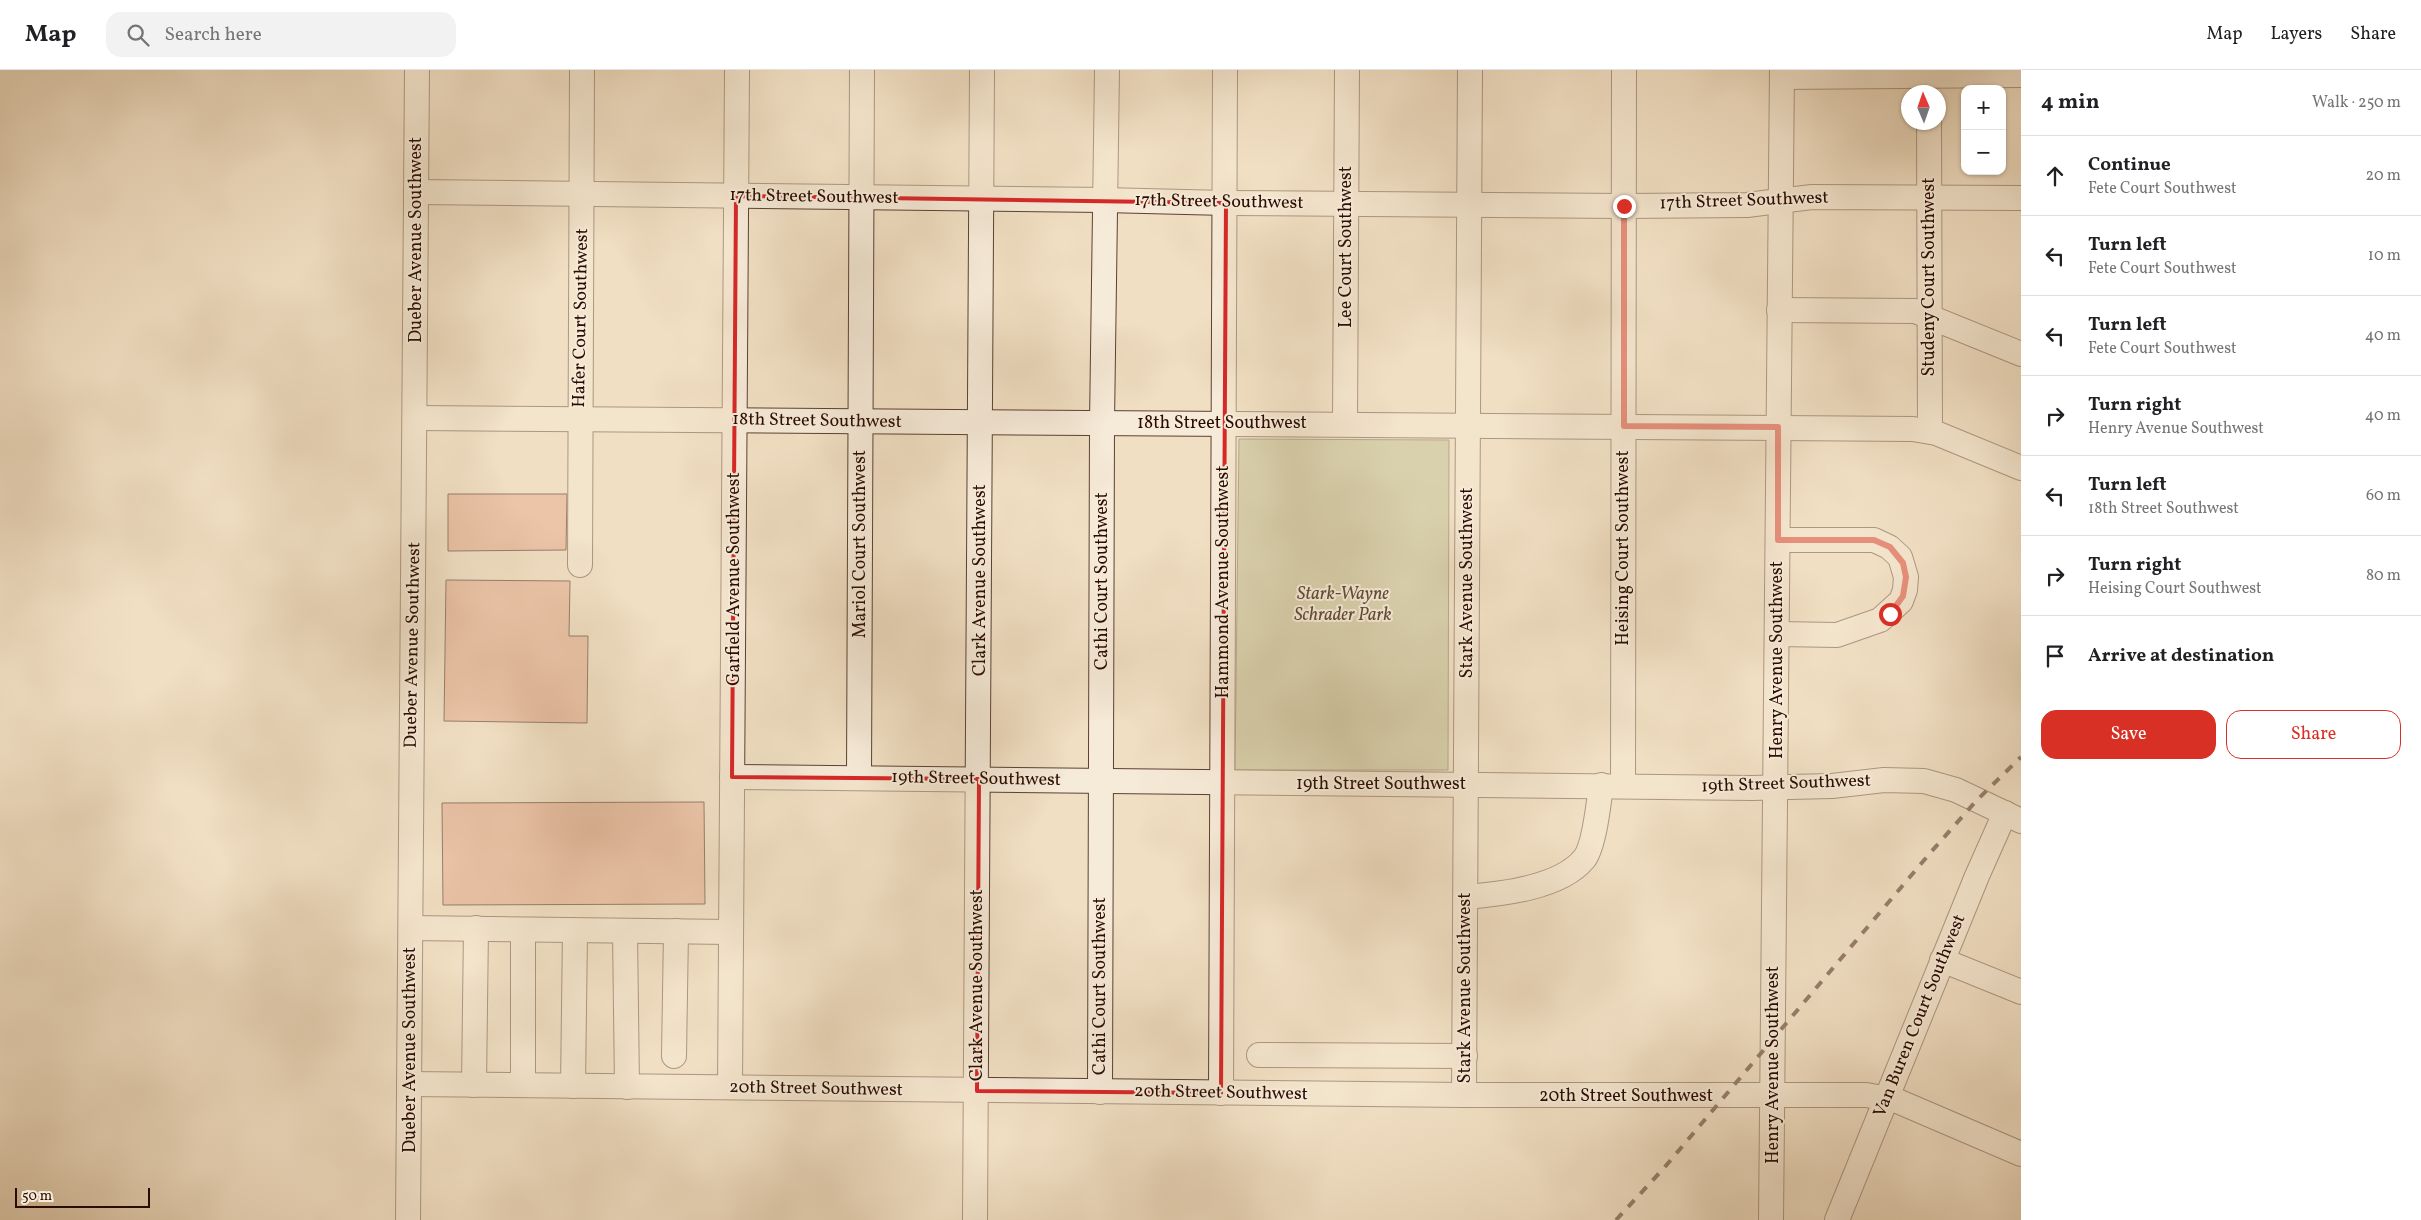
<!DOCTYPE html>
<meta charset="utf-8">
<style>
:root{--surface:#fff;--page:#f2f2f2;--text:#202124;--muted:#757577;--line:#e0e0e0;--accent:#d93025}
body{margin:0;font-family:Vollkorn,serif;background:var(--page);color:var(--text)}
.controls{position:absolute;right:15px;top:15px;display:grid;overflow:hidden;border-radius:10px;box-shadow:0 1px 4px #0004}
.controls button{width:45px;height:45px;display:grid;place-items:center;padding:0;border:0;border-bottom:1px solid var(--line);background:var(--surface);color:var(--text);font:25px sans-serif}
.compass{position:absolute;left:1901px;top:15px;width:45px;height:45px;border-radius:50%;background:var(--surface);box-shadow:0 1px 4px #0004;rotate:358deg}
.scale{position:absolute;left:15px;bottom:12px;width:135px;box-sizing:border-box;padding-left:5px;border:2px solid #2b0c01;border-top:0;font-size:14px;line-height:18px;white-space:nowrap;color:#2b0c01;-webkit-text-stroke:4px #f6ead8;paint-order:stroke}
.stop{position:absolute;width:15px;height:15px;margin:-11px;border:4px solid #d93025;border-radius:50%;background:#fff}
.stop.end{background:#d93025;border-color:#fff;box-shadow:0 1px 5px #0008}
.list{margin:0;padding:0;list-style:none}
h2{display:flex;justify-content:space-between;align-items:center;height:65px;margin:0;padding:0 20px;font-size:21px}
h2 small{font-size:16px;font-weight:400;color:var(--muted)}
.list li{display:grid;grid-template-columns:32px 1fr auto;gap:15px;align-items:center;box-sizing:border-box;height:80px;padding:0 20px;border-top:1px solid var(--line)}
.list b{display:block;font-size:19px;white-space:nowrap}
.list p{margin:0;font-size:16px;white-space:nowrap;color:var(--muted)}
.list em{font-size:16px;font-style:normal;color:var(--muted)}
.actions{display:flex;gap:10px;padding:15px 20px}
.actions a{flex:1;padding:11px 0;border:1px solid var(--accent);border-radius:15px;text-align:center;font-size:18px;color:var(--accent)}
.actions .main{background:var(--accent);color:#fff}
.icon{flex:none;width:28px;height:28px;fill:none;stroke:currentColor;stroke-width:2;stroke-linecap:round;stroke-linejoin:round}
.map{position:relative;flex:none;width:2021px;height:1150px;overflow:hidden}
header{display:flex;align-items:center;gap:30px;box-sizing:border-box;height:70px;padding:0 25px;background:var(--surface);border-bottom:1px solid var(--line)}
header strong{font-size:24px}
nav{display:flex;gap:28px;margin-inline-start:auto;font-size:18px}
.search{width:350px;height:45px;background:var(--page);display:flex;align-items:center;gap:12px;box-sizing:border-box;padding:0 18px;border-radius:15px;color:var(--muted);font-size:19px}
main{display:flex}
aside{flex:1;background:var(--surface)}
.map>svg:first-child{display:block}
.green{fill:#bcc192;stroke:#74664a}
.building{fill:#e7a587;stroke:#2b0c01}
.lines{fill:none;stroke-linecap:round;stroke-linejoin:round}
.minor-casing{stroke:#5c4132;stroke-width:26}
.minor{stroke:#f6ead8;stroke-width:24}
.rail{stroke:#2b0c01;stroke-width:4;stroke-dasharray:9 9;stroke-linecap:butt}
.route{stroke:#d93025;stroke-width:6}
.marked{fill:none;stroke:#d62828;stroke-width:4;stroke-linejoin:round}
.labels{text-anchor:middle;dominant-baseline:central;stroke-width:4;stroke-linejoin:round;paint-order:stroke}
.street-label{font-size:18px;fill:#2b0c01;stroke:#f6ead8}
.park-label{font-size:18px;font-style:italic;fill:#5e4b34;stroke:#f6ead8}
</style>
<header>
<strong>Map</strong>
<div class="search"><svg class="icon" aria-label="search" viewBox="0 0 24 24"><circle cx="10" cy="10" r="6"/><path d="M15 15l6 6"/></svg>Search here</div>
<nav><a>Map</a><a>Layers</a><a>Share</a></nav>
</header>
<main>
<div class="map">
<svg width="2021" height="1150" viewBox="0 0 2021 1150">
<rect width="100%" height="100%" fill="#f1dfc3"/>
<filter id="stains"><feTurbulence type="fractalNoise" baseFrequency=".004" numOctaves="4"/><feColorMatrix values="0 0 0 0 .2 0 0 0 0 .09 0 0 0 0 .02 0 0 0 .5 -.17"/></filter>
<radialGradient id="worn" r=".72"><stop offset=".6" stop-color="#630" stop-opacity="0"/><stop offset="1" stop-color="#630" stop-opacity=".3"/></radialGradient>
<!-- green -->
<polygon class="green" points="1239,369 1449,370 1448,700 1235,700"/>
<!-- building -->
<g class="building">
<polygon points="448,424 567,424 566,480 448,481"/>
<polygon points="446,510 570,511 569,566 588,566 587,653 444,651"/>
<polygon points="704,732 705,834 443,835 442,733"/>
</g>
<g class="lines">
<defs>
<g id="minor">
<polyline points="1782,7 2021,5"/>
<polyline points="1929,52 1930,361"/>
<polyline points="416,122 1104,130 1226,133 1624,136 1747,135 1812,127 2021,128"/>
<polyline points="1779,240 1915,241 2021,284"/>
<polyline points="415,348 1913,359 1936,363 2021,398"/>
<polyline points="1345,354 1347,0"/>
<polyline points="580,495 582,0"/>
<polyline points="1778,564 1837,565 1880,550 1901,531 1905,520 1906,507 1900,487 1889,477 1874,470 1778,470"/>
<polyline points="732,707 1752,718 1832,716 1884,710 1924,711 1956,720 2021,751"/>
<polyline points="859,707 862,0"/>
<polyline points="1623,715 1624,0"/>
<path d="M1466 827C1501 824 1560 818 1584 789 1594 777 1599 732 1601 715"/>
<polyline points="411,858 731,862"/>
<polyline points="625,862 627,1017"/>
<polyline points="1942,890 2021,922"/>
<polyline points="1259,985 1465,986"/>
<polyline points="674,986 676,861"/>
<polyline points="409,1014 1464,1025 1866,1025 1895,1030 2021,1084"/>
<polyline points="474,1015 476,858"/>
<polyline points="523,1015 523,860"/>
<polyline points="573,1016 575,862"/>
<polyline points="730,1017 737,0"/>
<polyline points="1100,1022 1102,353 1107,0"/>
<polyline points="1221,1023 1225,0"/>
<polyline points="1464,1025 1470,0"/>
<polyline points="408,1150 417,0"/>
<polyline points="975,1150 982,0"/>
<polyline points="1771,1150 1782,0"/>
<polyline points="1837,1150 1977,806 2005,743"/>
</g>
</defs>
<!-- minor casing -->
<use href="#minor" class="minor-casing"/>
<!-- minor -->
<use href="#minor" class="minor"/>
<!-- rail -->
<polyline class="rail" points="1616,1150 1664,1098 1931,782 1977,730 2021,687"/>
</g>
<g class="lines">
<!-- route -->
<polyline class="route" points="1624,136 1624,356 1778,357 1778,470 1874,470 1890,477 1903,493 1906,507 1903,526 1890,544"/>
</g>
<!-- marked area -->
<path d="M0 0H2021V1150H0ZM736 126 1226 133 1221 1023 977 1021 979 709 732 707Z" fill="#f1dfc3" fill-opacity=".55" fill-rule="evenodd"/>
<path class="marked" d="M736 126 1226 133 1221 1023 977 1021 979 709 732 707Z"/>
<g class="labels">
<!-- street labels -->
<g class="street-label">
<text transform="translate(814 127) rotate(1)">17th Street Southwest</text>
<text transform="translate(1744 131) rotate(-2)">17th Street Southwest</text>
<text transform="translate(1219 132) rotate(1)">17th Street Southwest</text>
<text transform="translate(416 170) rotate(-90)">Dueber Avenue Southwest</text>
<text transform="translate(1346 177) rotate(-90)">Lee Court Southwest</text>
<text transform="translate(1929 207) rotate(-90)">Studeny Court Southwest</text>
<text transform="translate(581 248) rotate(-89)">Hafer Court Southwest</text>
<text transform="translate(817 351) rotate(1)">18th Street Southwest</text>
<text x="1222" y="353">18th Street Southwest</text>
<text transform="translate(860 474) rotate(-90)">Mariol Court Southwest</text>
<text transform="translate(1623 478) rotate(-90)">Heising Court Southwest</text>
<text transform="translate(734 509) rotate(-90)">Garfield Avenue Southwest</text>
<text transform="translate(980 510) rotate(-90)">Clark Avenue Southwest</text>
<text transform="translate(1102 511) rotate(-90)">Cathi Court Southwest</text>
<text transform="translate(1223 512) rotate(-90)">Hammond Avenue Southwest</text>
<text transform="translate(1467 513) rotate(-90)">Stark Avenue Southwest</text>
<text transform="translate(413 575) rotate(-89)">Dueber Avenue Southwest</text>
<text transform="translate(1777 590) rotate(-90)">Henry Avenue Southwest</text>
<text transform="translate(976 709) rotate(1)">19th Street Southwest</text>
<text x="1381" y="714">19th Street Southwest</text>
<text transform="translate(1786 714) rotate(-2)">19th Street Southwest</text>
<text transform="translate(977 915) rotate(-90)">Clark Avenue Southwest</text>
<text transform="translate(1100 916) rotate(-90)">Cathi Court Southwest</text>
<text transform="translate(1465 918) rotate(-90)">Stark Avenue Southwest</text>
<text transform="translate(1920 946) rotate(-68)">Van Buren Court Southwest</text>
<text transform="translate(410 980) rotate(-90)">Dueber Avenue Southwest</text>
<text transform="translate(1773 995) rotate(-90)">Henry Avenue Southwest</text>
<text transform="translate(816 1019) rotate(1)">20th Street Southwest</text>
<text transform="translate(1221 1023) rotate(1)">20th Street Southwest</text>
<text x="1626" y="1026">20th Street Southwest</text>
</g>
<!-- park labels -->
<g class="park-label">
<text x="1343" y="524">Stark-Wayne<tspan x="1343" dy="21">Schrader Park</tspan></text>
</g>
</g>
<rect width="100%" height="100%" filter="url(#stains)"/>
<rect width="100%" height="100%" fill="url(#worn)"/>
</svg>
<div class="controls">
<button>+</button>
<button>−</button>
</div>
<svg class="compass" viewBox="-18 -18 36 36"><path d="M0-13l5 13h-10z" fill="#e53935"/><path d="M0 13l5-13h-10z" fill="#757577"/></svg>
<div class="scale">50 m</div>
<div class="stop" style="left:1890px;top:544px"></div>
<div class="stop end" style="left:1624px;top:136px"></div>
</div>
<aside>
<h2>4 min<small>Walk · 250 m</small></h2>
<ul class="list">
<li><svg class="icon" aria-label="ahead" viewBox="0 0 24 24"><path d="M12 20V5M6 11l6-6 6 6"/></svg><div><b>Continue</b><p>Fete Court Southwest</p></div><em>20 m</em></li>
<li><svg class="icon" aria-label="left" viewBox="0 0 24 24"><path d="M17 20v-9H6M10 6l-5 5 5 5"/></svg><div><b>Turn left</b><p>Fete Court Southwest</p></div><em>10 m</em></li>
<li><svg class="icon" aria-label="left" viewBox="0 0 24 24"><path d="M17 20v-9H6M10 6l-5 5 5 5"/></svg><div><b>Turn left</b><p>Fete Court Southwest</p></div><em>40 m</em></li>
<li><svg class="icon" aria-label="right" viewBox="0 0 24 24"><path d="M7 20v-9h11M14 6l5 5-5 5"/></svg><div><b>Turn right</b><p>Henry Avenue Southwest</p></div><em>40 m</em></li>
<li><svg class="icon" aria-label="left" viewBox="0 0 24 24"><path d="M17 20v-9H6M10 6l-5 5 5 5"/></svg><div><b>Turn left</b><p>18th Street Southwest</p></div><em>60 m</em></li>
<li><svg class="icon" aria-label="right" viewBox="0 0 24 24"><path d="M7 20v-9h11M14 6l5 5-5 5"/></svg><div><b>Turn right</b><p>Heising Court Southwest</p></div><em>80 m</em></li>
<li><svg class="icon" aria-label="arrive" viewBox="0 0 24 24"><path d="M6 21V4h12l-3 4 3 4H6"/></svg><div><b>Arrive at destination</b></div></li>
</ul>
<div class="actions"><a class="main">Save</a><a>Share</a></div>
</aside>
</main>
